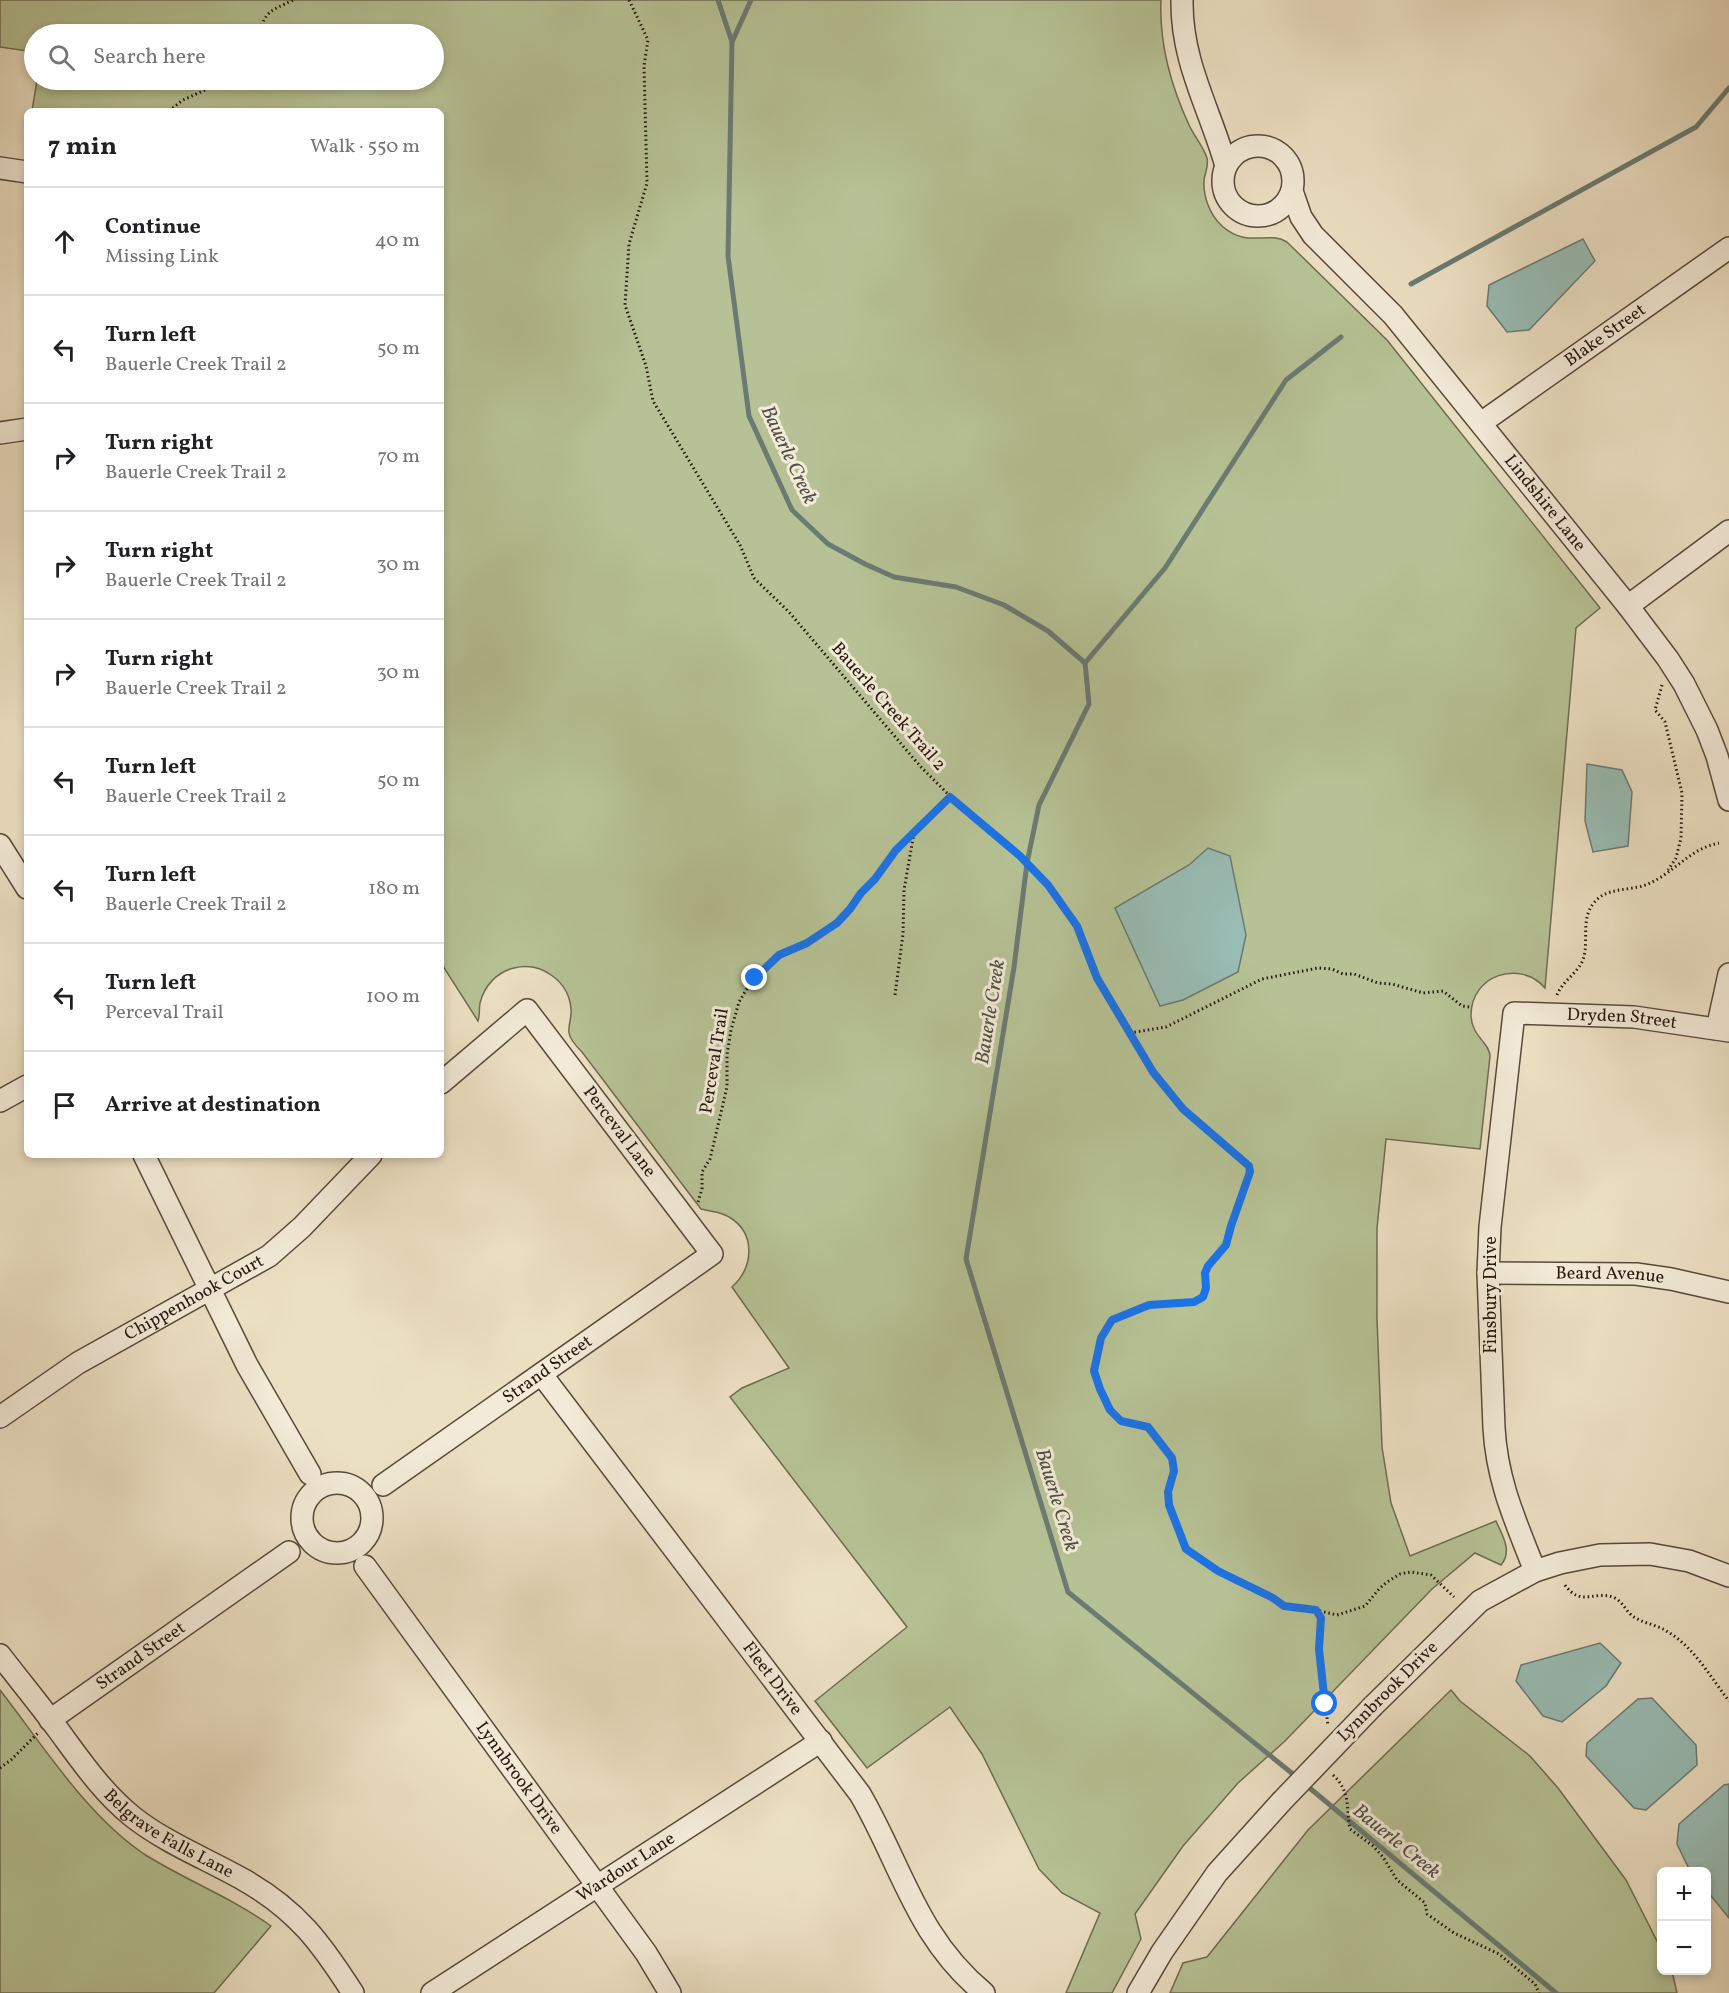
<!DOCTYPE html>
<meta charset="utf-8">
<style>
:root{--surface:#fff;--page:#f6f6f6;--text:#202124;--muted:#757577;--line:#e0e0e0}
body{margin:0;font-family:Vollkorn,serif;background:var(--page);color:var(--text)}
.controls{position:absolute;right:18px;bottom:18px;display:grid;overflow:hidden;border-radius:9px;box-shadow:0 3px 9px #0003}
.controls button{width:54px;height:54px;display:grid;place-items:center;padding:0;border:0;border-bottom:2px solid var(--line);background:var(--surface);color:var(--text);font:30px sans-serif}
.stop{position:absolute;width:18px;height:18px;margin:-14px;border:4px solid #1a73e8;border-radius:50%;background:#fff}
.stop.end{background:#1a73e8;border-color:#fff;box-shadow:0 2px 6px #0008}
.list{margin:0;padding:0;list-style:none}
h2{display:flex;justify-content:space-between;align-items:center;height:78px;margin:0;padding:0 24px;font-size:26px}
h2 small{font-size:20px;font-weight:400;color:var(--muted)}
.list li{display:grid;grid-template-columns:39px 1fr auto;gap:18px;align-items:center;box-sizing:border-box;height:108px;padding:0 24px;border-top:2px solid var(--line)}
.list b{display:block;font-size:22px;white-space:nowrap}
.list p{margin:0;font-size:20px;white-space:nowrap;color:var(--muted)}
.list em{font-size:20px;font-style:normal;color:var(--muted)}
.icon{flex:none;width:33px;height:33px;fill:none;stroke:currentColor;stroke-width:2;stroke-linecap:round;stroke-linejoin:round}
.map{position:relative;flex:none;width:1729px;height:1993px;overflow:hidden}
.search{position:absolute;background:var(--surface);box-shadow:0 3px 9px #0003;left:24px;top:24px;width:420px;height:66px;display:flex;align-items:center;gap:15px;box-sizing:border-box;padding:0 21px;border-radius:33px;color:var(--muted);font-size:22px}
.panel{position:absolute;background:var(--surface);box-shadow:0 3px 9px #0003;left:24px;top:108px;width:420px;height:1050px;border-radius:9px}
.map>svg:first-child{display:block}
.green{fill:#b6c295;stroke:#6e6c52;stroke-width:1.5}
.water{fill:#99bdb5;stroke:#6b7b73;stroke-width:1.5}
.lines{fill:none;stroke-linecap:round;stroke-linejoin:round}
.stream{stroke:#6b7b73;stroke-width:5}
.minor-casing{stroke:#58493c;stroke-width:24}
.path{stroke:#27170f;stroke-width:3;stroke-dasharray:1.5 3;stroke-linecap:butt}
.minor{stroke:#f3ebd8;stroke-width:21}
.minor-bridge-casing{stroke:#58493c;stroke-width:24;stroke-linecap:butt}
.minor-bridge{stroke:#f3ebd8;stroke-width:21}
.route{stroke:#1a73e8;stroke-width:8}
.labels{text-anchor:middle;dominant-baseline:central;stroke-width:6;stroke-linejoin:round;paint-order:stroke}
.street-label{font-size:18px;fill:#27170f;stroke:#f3ebd8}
.water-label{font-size:20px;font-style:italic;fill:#4f5149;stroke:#f3ebd8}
</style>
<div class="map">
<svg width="1729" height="1993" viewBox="0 0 1729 1993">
<rect width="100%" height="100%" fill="#ece0c3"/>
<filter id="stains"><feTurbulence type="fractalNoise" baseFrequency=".00333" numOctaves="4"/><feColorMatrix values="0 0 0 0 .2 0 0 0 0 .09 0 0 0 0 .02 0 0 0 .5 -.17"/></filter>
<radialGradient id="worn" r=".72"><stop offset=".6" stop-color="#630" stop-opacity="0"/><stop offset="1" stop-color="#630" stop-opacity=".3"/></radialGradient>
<!-- green -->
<g class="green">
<path d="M0 0H1161C1159 43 1171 86 1189 125 1194 136 1203 146 1207 158 1209 165 1205 173 1204 180 1203 197 1210 215 1222 226 1248 249 1268 230 1287 242L1387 340 1600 608 1576 628 1545 988C1520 959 1471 975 1471 1015 1471 1036 1490 1043 1490 1056L1480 1149 1386 1139 1377 1228V1319L1382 1447 1391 1503 1410 1556 1496 1521C1502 1535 1513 1551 1501 1565L1475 1553 1432 1589 1285 1741 1238 1783 1183 1846 1135 1914 1141 1939 1112 1993H1066L1100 1913 1062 1893 1039 1869 982 1754 950 1707 867 1768 815 1701 907 1627 730 1397 742 1388 789 1368 732 1287C754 1267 756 1233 729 1217 720 1211 711 1212 701 1209L582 1052C577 1047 570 1040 569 1033 568 1025 572 1017 571 1009 569 982 542 961 514 968 497 972 484 986 480 1003 479 1009 480 1015 478 1021L441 963V111H32L37 80H434V34H34V52L0 47Z"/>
<path d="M0 1690C42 1744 87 1816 144 1854 185 1880 231 1897 271 1926L214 1993H0Z"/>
<polygon points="1451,1690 1460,1701 1530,1756 1558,1788 1626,1880 1661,1949 1662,1970 1672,1971 1677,1993 1170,1993 1183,1963 1207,1957 1308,1830"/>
</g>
<!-- water -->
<g class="water">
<polygon points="1583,239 1595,261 1529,330 1507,332 1487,306 1489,285"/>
<polygon points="1587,764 1622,770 1632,792 1628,846 1593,852 1585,821"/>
<polygon points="1208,848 1230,856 1246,935 1238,972 1183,1000 1160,1006 1115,908 1189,865"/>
<polygon points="1600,1643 1621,1663 1606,1686 1562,1722 1543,1716 1516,1681 1521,1665"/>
<polygon points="1652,1698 1696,1745 1697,1765 1646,1810 1634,1808 1586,1756 1587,1743 1638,1699"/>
<polygon points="1729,1784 1729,1918 1707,1891 1706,1872 1690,1871 1677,1844 1679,1824 1724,1785"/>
</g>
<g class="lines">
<!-- stream -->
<g class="stream">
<polyline points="718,0 732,42 728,256 749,416 792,510 828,544 865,564 894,577 956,587 1004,605 1048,631 1085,663 1089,704 1039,805 1027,863 1014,967 966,1259 1068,1592 1299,1779"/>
<polyline points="732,42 751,0"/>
<polyline points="1411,284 1696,127 1729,88"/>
<polyline points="1085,663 1165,568 1286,380 1341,337"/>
<polyline points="1306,1785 1556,1993"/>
</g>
<defs>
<g id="minor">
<path d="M1182 0C1181 62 1210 109 1226 166"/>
<circle cx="1258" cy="181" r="35"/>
<polyline points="0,168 27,172"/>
<path id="s1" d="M1292 191 1301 217 1313 235 1393 315 1628 606 1668 659 1684 684 1707 730 1717 756 1729 800"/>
<path id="s2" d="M1481 423 1729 248"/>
<polyline points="0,433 27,429"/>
<polyline points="1628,606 1729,531"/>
<polyline points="0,845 27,888"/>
<polyline points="1717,1029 1729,974"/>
<polyline points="0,1101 27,1086"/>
<polyline points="144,1155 247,1365 310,1474"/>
<path id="s3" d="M1488 1273 1636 1274 1671 1279 1729 1292"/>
<path id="s4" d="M542 1375 860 1794C902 1866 916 1937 984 1993"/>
<path id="s5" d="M0 1417 78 1363 269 1256 302 1227 371 1155"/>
<circle cx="337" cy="1518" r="35"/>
<path id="s6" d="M383 1485 712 1254 527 1010 441 1083"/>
<path id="s7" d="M365 1566 646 1953 670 1993"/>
<path id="s8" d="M1535 1571C1516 1522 1497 1482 1494 1428L1488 1273 1490 1227 1514 1013 1634 1017 1729 1031"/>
<path id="s9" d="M0 1655C20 1681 40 1705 59 1731 81 1761 103 1793 133 1817 166 1843 207 1859 244 1880 297 1910 321 1943 353 1993"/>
<polyline points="1373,1706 1480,1601 1535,1571 1560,1563 1600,1555 1650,1554 1689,1561 1729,1576"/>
<path id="s10" d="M50 1720 289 1552"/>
<path id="s11" d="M432 1993 821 1741"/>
<polyline points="1138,1993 1162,1952 1217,1873 1281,1802"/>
</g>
</defs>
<!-- minor casing -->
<use href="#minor" class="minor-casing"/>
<!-- path -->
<g class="path">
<polyline points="629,0 648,40 644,66 647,183 629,244 625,305 646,366 653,401 740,545 754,578 789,612 920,766 966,812 1020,856 1048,885 1077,926 1097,978 1153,1072 1183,1109 1249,1165 1250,1172 1231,1226 1226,1245 1208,1266 1205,1273 1207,1288 1203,1297 1194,1302 1149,1305 1112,1320 1101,1338 1094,1371 1099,1389 1110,1410 1121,1421 1148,1427 1172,1458 1174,1471 1169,1492 1169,1505 1177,1520 1180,1537 1186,1549 1218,1571 1273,1598 1284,1606 1307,1608 1337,1615 1365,1606 1379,1589 1387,1582 1400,1574 1411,1572 1431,1575 1454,1597"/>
<path d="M258 34C268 8 270 12 293 0"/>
<polyline points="169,111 183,100 227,80"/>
<polyline points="1662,685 1655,710 1665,722 1682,793 1681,838 1676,858 1668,870"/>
<polyline points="895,995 903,934 904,890 914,833"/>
<path d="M1557 995C1562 982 1576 974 1582 962 1590 945 1580 921 1593 904 1606 886 1629 892 1648 884 1674 873 1689 849 1719 843"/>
<polyline points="1130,1033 1166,1027 1262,979 1318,968 1332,969 1343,974 1354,974 1378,983 1392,984 1423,993 1443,991 1462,1006 1470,1007"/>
<polyline points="698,1202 702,1189 702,1172 710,1159 727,1087 727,1055 731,1030 739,1002 748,987 779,955 808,943 837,923 851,909 861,893 875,879 895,850 950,797"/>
<path d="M1565 1585C1581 1608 1596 1589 1615 1598 1623 1602 1627 1613 1634 1617 1645 1624 1658 1625 1668 1632 1694 1647 1711 1678 1729 1701"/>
<polyline points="1317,1611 1321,1618 1319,1649 1328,1726"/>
<polyline points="0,1768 11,1760 38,1733"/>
<path d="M1333 1775C1351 1792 1346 1808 1350 1829L1373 1846 1383 1857 1397 1880 1425 1903 1427 1914 1454 1933 1499 1954 1535 1984 1539 1993"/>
</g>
<!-- minor -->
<use href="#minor" class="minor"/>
<defs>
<polyline id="minor-bridge" points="1281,1802 1373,1706"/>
</defs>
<!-- minor-bridge casing -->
<use href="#minor-bridge" class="minor-bridge-casing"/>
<!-- minor-bridge -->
<use href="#minor-bridge" class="minor-bridge"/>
</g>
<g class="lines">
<!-- route -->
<polyline class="route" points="755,978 779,955 807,943 837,923 850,909 861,893 875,879 896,850 950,797 1020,856 1048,885 1077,926 1097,978 1153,1072 1183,1109 1249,1166 1250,1172 1231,1226 1226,1245 1208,1266 1205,1273 1206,1288 1203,1297 1194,1302 1149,1305 1112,1320 1101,1338 1094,1371 1100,1389 1110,1410 1121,1421 1148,1427 1172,1458 1174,1471 1168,1492 1169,1505 1186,1549 1218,1571 1273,1598 1284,1606 1316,1610 1321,1618 1319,1649 1325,1704"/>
</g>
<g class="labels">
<!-- street labels -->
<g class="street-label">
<text stroke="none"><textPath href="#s2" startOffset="152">Blake Street</textPath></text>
<text stroke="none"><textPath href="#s1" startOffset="404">Lindshire Lane</textPath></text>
<text transform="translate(888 707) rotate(49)">Bauerle Creek Trail 2</text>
<text stroke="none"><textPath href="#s8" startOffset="674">Dryden Street</textPath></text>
<text transform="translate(715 1061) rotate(-81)">Perceval Trail</text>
<text transform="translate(619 1132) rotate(53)">Perceval Lane</text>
<text stroke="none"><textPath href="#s3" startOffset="122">Beard Avenue</textPath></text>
<text transform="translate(1491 1295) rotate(-90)">Finsbury Drive</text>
<text stroke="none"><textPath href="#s5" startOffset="228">Chippenhook Court</textPath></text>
<text stroke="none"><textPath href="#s6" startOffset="201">Strand Street</textPath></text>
<text stroke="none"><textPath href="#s10" startOffset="111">Strand Street</textPath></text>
<text stroke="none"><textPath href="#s4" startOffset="381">Fleet Drive</textPath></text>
<text transform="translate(1388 1692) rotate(-45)">Lynnbrook Drive</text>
<text stroke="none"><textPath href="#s7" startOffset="262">Lynnbrook Drive</textPath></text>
<text stroke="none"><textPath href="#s9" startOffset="249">Belgrave Falls Lane</textPath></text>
<text stroke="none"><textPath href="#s11" startOffset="231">Wardour Lane</textPath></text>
</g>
<!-- water labels -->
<g class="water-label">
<text transform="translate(788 455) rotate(65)">Bauerle Creek</text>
<text transform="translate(991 1012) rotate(-81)">Bauerle Creek</text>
<text transform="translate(1056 1500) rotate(73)">Bauerle Creek</text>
<text transform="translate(1396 1842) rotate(39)">Bauerle Creek</text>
</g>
</g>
<rect width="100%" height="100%" filter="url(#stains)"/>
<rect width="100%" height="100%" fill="url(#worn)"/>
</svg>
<div class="controls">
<button>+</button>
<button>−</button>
</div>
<div class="stop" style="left:1325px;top:1704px"></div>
<div class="stop end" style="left:755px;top:978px"></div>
<div class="search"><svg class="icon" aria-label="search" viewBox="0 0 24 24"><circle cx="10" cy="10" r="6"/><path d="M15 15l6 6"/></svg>Search here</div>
<section class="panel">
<h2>7 min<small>Walk · 550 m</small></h2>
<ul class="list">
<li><svg class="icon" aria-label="ahead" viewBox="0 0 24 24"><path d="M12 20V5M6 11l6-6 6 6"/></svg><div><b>Continue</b><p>Missing Link</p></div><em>40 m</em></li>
<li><svg class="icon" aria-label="left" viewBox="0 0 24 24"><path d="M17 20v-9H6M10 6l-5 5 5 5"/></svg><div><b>Turn left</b><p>Bauerle Creek Trail 2</p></div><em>50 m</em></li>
<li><svg class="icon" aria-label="right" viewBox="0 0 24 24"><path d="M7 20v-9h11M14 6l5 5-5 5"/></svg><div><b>Turn right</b><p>Bauerle Creek Trail 2</p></div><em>70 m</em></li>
<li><svg class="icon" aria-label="right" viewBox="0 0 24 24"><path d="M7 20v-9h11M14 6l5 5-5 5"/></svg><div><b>Turn right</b><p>Bauerle Creek Trail 2</p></div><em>30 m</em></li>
<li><svg class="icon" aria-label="right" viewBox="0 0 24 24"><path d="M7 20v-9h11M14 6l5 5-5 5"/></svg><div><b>Turn right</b><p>Bauerle Creek Trail 2</p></div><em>30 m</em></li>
<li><svg class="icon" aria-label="left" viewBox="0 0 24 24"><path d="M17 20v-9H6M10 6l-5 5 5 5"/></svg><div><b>Turn left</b><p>Bauerle Creek Trail 2</p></div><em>50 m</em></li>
<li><svg class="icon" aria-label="left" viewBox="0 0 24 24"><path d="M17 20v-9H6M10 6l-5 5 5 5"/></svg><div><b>Turn left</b><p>Bauerle Creek Trail 2</p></div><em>180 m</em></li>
<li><svg class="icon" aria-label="left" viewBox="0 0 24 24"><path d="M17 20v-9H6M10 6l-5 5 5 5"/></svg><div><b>Turn left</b><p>Perceval Trail</p></div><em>100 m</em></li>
<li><svg class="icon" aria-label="arrive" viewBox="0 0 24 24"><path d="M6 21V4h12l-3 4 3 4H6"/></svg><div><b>Arrive at destination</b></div></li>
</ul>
</section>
</div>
